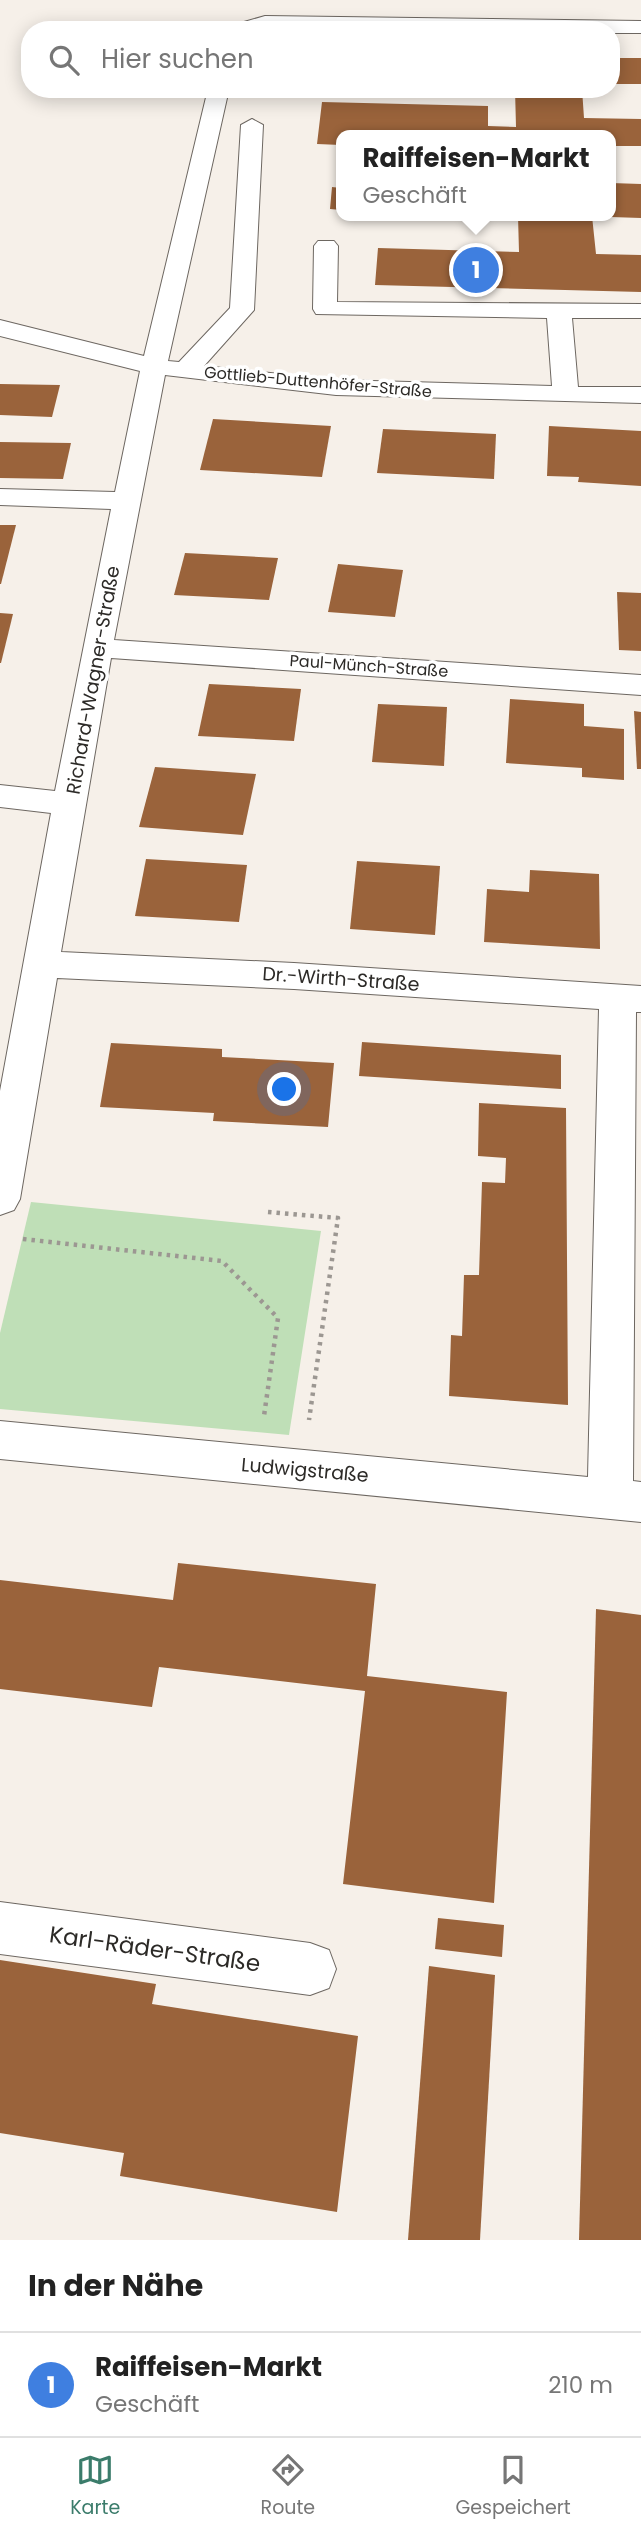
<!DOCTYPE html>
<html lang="de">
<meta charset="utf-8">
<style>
:root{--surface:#fff;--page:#f2f2f2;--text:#222;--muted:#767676;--line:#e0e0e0;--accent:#3b7c6b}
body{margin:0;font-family:Poppins,sans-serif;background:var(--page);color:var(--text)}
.you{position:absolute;left:285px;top:1090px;width:24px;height:24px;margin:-18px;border:5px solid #fff;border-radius:50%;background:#1a73e8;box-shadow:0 0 0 10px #1a73e833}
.badge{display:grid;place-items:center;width:46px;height:46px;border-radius:50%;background:var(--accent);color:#fff;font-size:23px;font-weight:700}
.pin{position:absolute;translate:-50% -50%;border:4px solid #fff;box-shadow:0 2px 7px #0006}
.popup{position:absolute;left:336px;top:130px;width:280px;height:91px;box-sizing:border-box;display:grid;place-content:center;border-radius:14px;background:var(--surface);filter:drop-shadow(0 2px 5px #0005);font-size:23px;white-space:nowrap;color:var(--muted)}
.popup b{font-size:26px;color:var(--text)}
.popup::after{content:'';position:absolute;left:50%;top:100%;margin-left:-14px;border:14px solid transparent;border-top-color:var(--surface)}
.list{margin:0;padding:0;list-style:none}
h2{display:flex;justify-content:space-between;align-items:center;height:91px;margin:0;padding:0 28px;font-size:30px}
h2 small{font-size:23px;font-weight:400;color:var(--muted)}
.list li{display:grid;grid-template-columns:46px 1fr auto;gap:21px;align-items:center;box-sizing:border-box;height:105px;padding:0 28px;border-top:2px solid var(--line)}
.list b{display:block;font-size:26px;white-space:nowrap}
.list p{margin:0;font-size:23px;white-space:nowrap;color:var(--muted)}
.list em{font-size:23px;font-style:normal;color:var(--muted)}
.icon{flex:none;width:38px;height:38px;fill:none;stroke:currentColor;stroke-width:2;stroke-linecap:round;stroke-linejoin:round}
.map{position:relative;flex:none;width:641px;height:2240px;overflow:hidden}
.search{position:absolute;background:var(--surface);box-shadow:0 4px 18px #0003;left:21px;right:21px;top:21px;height:77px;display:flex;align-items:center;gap:18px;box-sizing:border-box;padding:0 24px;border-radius:28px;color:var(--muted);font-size:26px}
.sheet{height:196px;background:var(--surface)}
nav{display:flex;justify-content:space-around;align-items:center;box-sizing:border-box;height:98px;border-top:2px solid var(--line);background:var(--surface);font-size:19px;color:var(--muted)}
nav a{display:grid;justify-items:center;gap:4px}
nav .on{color:var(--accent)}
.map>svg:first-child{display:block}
.green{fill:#bfdfb7}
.building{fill:#9a633b}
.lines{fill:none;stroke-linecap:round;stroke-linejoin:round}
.minor-casing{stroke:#6d6761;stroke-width:2}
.path{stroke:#9c9792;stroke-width:4.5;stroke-dasharray:3.5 5;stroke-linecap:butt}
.minor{fill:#fff;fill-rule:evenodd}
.labels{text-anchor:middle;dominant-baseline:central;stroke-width:7;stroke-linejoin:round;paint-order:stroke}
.far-street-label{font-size:16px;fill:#2c2a27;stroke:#fff}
.street-label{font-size:19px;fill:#2c2a27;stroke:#fff}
.near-street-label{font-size:23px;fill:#2c2a27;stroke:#fff}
</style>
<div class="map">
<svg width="641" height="2240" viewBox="0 0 641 2240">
<rect width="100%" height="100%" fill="#f6f0e9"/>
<!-- green -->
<polygon class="green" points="31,1202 321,1231 289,1435 0,1409 0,1333"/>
<!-- building -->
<g class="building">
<rect x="611" y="58" width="30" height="26"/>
<polygon points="515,89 582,89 584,118 641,119 641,146 611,146 611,135 341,135 341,145 317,144 322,102 488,106 488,126 516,127"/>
<polygon points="611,183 641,184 641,218 611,217"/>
<polygon points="332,187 341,188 341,210 330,209"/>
<polygon points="518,216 592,216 596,254 641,255 641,292 375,285 378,248 519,252"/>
<polygon points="0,384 60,385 52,417 0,415"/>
<polygon points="213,419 331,426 322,477 200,470"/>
<polygon points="549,426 641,431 641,486 578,482 579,477 547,476"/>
<polygon points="383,429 496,434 494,479 377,473"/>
<polygon points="0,442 71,443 63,479 0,478"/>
<polygon points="0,525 16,525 1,584 0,584"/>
<polygon points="185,553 278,558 269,600 174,595"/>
<polygon points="338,564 403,570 395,617 328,612"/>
<polygon points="617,592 641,593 641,651 619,650"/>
<polygon points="0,613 13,614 1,663 0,663"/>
<polygon points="209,684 301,689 294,741 198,736"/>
<polygon points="510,699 584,704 584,726 624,729 624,780 582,777 582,768 506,763"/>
<polygon points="378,704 447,707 444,766 372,762"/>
<polygon points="634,711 641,712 641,769 637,769"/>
<polygon points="155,767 256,774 243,835 139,827"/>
<polygon points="146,859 247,865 239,922 135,916"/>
<polygon points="357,861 440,866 435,935 350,929"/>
<polygon points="530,870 599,874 600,949 484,942 487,889 529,892"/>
<polygon points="362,1042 561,1055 561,1089 359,1076"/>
<polygon points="111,1043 222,1049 222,1057 334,1063 328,1127 213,1121 214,1113 100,1107"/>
<polygon points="479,1103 566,1108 568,1405 449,1396 451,1335 462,1336 464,1275 479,1275 482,1182 505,1183 506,1158 478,1156"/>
<polygon points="178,1563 376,1584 367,1676 507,1692 494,1903 343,1884 365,1691 159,1667 152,1707 0,1689 0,1580 173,1600"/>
<polygon points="596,1609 641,1615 641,2240 579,2240"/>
<polygon points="438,1918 504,1925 502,1957 435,1949"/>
<polygon points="0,1960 156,1984 152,2004 358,2036 337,2212 120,2176 124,2153 0,2133"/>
<polygon points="429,1966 495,1975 480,2240 408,2240"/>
</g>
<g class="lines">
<defs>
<g id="minor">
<polygon points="265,16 641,21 641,33 611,33 611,30 227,30 230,26"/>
<polygon points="208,89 229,89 168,361 179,362 230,308 241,125 252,119 263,125 254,310 204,366 336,380 552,386 547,318 316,314 313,309 314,246 318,241 334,241 338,246 337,302 641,304 641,318 572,318 578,387 641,387 641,403 336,395 165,375 114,640 641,675 641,695 111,658 61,952 294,963 641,986 641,1012 636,1012 633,1481 641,1482 641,1522 0,1459 0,1421 588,1477 599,1009 294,989 57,978 20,1199 14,1210 0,1215 0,1091 51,813 0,807 0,785 55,791 111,509 0,505 0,489 115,492 140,371 0,336 0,320 144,356"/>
<polygon points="0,1902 310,1943 329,1950 336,1969 329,1988 310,1995 0,1954"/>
</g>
</defs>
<!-- minor casing -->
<use href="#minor" class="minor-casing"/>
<!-- path -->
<g class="path">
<polyline points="268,1212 338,1218 309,1420"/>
<polyline points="23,1239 222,1261 278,1318 264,1416"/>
</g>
<!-- minor -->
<use href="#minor" class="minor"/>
</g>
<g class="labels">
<!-- far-street labels -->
<g class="far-street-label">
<text transform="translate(318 382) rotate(5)">Gottlieb-Duttenhöfer-Straße</text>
<text transform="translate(369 666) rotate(4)">Paul-Münch-Straße</text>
</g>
<!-- street labels -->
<g class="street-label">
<text transform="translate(93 680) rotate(-80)">Richard-Wagner-Straße</text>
<text transform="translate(341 979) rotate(4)">Dr.-Wirth-Straße</text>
<text transform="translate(305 1470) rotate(5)">Ludwigstraße</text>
</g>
<!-- near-street labels -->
<g class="near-street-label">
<text transform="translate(155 1949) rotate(8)">Karl-Räder-Straße</text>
</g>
</g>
</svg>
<div class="you"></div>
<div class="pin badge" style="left:476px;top:270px;background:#3f7fe0">1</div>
<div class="popup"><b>Raiffeisen-Markt</b>Geschäft</div>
<div class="search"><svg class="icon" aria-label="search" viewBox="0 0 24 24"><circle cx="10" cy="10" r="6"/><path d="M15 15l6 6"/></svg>Hier suchen</div>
</div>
<section class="sheet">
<h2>In der Nähe<small></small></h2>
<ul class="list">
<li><span class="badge" style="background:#3f7fe0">1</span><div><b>Raiffeisen-Markt</b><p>Geschäft</p></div><em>210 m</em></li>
</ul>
</section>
<nav>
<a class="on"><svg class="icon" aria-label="map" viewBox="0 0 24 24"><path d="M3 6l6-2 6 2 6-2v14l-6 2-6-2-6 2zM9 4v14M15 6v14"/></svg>Karte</a>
<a><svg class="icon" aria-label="directions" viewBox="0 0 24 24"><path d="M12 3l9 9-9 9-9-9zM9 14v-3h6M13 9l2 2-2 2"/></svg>Route</a>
<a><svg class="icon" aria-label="saved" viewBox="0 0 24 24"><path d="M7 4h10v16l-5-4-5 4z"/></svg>Gespeichert</a>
</nav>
